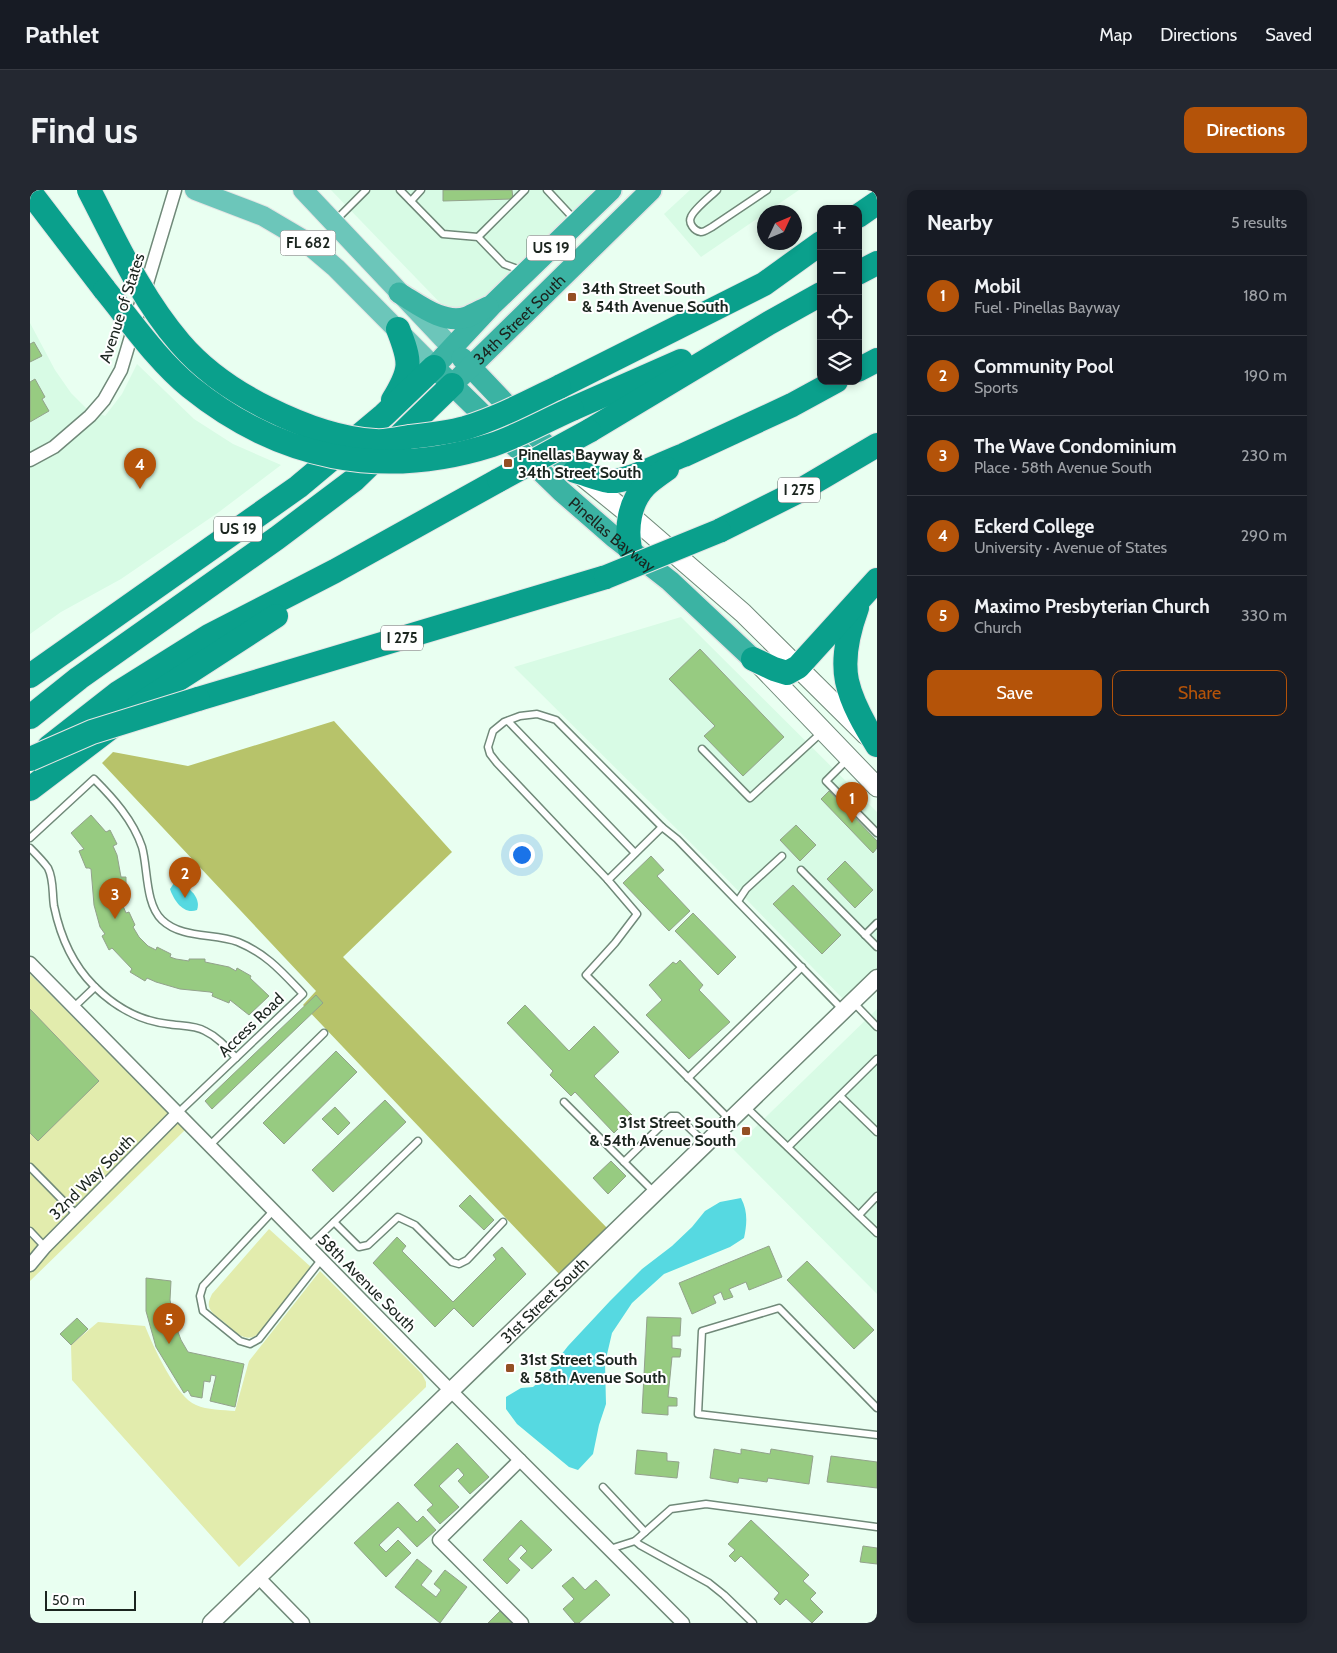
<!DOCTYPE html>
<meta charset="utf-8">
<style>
:root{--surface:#171b24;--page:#242831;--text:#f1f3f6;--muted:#9ea1a6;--line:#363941;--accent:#b45309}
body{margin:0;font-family:Cabin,sans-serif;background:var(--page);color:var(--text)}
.controls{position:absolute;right:15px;top:15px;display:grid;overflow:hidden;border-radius:10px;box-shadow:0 2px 8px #0003}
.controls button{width:45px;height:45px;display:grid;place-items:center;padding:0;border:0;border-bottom:1px solid var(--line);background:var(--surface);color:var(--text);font:25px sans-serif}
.compass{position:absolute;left:727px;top:15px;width:45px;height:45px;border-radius:50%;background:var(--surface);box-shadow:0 2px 8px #0003;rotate:46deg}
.scale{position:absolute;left:15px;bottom:12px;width:91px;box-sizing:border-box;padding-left:5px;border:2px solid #1b251f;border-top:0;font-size:14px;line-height:18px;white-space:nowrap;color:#1b251f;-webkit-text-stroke:4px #fff;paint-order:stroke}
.you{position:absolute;left:491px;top:664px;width:18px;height:18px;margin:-12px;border:4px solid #fff;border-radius:50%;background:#1a73e8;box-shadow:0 0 0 8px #1a73e833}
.badge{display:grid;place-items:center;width:32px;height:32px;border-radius:50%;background:var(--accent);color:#fff;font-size:16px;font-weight:700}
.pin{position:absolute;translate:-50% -41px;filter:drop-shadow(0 1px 2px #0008)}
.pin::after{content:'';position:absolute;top:26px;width:18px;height:15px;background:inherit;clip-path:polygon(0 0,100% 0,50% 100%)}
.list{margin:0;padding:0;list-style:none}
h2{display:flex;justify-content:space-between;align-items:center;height:65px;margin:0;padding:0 20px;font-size:21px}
h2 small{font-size:16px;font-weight:400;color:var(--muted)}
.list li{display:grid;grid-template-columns:32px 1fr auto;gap:15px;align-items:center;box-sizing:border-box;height:80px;padding:0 20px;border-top:1px solid var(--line)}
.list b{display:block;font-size:19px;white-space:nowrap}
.list p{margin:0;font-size:16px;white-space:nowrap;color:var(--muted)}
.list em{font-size:16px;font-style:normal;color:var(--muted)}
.actions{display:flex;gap:10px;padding:15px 20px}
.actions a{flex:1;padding:11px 0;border:1px solid var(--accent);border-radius:10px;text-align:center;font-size:18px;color:var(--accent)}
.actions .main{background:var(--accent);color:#fff}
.icon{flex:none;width:28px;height:28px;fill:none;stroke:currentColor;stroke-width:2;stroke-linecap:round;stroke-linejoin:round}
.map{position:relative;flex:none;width:847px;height:1433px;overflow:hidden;border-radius:10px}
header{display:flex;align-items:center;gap:30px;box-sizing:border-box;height:70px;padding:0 25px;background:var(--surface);border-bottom:1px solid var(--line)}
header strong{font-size:24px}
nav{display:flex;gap:28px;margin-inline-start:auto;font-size:18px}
.intro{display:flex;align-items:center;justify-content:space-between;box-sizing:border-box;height:120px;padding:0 30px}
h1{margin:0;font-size:35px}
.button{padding:12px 22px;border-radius:10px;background:var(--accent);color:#fff;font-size:18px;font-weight:700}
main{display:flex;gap:30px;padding:0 30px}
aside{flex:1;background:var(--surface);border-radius:10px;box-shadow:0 2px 8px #0003}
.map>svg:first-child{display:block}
.built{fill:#d8fbe5}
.green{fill:#e2ecad}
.forest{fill:#b7c36a}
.water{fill:#56d9e1}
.building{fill:#97cb81;stroke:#93a28c}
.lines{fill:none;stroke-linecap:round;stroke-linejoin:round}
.service-casing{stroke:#708979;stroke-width:9}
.minor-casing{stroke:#708979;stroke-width:15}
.tertiary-casing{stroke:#708979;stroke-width:19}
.secondary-casing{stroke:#708979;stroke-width:21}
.primary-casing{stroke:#e4e5e4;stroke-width:22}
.trunk-casing{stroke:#e4e5e4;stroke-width:24}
.motorway-casing{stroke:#e4e5e4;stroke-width:26}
.service{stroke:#fff;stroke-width:6}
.minor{stroke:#fff;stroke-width:12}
.tertiary{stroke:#fff;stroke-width:16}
.secondary{stroke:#fff;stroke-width:19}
.primary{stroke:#6cc6ba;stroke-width:20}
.trunk{stroke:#3bb3a3;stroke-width:21}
.motorway{stroke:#0aa08c;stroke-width:24}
.motorway-bridge-casing{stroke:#e4e5e4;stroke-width:26;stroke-linecap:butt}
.motorway-bridge{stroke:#0aa08c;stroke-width:24}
.poi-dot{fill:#944f24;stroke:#fff;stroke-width:2}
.labels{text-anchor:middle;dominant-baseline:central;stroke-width:4;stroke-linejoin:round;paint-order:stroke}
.shield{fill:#fff;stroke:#5f6662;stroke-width:1}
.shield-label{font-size:15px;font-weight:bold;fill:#1b251f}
.poi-label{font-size:16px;font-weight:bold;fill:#1b251f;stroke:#fff;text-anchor:start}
.street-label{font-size:16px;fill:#1b251f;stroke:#fff}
</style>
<header>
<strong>Pathlet</strong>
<nav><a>Map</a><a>Directions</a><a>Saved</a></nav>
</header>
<div class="intro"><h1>Find us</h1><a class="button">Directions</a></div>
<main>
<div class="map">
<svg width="847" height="1433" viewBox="0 0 847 1433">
<rect width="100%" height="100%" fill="#e9fff1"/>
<!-- built -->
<g class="built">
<polygon points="301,0 572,0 456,111 434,121 417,120"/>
<polygon points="660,0 769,0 671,67 634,24"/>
<polygon points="0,133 25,180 41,203 56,218 75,226 92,204 107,174 164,229 203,254 251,275 189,322 91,389 31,422 0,444"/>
<polygon points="651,427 847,622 847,780 815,811 685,677 484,477"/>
<polygon points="847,819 847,1104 703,959"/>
</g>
<!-- green -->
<g class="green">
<polygon points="0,784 139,924 6,1058 15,1066 148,933 155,940 0,1091"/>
<path d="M239 1039 282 1078 233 1140C217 1156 207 1144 194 1132 189 1128 182 1124 180 1119 177 1113 180 1109 182 1104Z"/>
<path d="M290 1081 392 1184 396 1192V1197L209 1377 42 1190 41 1155 68 1132 115 1136C123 1156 146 1207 166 1215 177 1220 193 1220 205 1221L219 1171Z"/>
</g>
<!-- forest -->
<polygon class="forest" points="304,531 422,662 313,767 578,1039 530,1085 273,815 286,801 72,573 83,562 158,576"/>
<!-- water -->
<g class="water">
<path d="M144 693C156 693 172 707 167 720 154 725 144 711 140 699Z"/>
<path d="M711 1008C718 1021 717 1034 714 1048L700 1057 634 1084 602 1113 582 1143 575 1173 576 1214 569 1235 563 1264 548 1280 539 1277 487 1234 476 1219V1207L491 1198 503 1197 512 1189 538 1156 580 1111 612 1079 642 1056 662 1037 675 1021 690 1012Z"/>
</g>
<!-- building -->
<g class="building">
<polygon points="413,0 482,0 483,9 413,11"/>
<polygon points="4,152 12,166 0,172 0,154"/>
<polygon points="5,189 15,207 12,209 19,221 0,232 0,192"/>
<polygon points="670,459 754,547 713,586 674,546 685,536 639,489"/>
<polygon points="799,601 847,651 847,658 843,663 791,609"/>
<polygon points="61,625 76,642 80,640 87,654 83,656 87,665 91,687 96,687 96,702 92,702 93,716 96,723 99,722 105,735 103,737 109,747 118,756 126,760 127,757 141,764 140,767 146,769 159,771 159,769 175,769 175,772 199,777 206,781 207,778 221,786 220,788 239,806 219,825 200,810 199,813 182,806 183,803 180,802 150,799 126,792 117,788 115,791 100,782 102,779 82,758 79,760 72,746 75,744 70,737 64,715 61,679 59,678 56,678 49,661 54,659 41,643"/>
<polygon points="766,635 786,655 770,671 750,650"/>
<polygon points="621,666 634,680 627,686 660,721 639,741 593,693"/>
<polygon points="815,671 843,700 825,718 797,689"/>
<polygon points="763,695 811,745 792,764 743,714"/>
<polygon points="663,723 706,767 688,785 645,741"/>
<polygon points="650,770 673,795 669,800 700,832 659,869 616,825 632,810 619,795 643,772 646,774"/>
<polygon points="286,805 293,813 182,919 175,911"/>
<polygon points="495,815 539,861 564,836 589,862 564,886 602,925 584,943 545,902 541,906 520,885 523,881 477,833"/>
<polygon points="0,819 69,891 8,951 0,943"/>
<polygon points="306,861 327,882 254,954 233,933"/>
<polygon points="355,910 376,932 303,1002 282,980"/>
<polygon points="305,917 320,933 308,945 292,929"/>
<polygon points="581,971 596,986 578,1004 563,988"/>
<polygon points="440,1005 464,1030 454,1040 429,1016"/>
<polygon points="367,1047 376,1056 372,1061 423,1112 466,1069 463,1065 472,1057 496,1084 443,1137 424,1118 405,1137 343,1073"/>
<polygon points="739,1056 752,1087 719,1100 716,1092 699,1099 703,1107 694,1110 691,1102 683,1106 686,1113 662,1124 649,1093"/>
<polygon points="777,1071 844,1140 824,1159 757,1090"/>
<polygon points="116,1088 141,1091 140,1110 144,1131 151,1150 158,1162 214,1174 205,1217 180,1211 186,1186 181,1185 180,1192 174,1191 172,1208 161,1206 158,1200 154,1203 126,1157 116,1121"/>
<polygon points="617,1127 651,1128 650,1146 642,1146 642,1158 651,1159 650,1167 642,1167 638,1207 647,1208 647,1216 638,1216 638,1225 612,1223"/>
<polygon points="47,1128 58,1139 41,1155 30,1144"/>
<polygon points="427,1253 459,1287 440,1304 428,1291 434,1285 428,1278 409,1296 429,1317 410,1334 397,1320 403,1315 384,1295"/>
<polygon points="684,1259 711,1264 711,1259 740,1264 741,1259 783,1266 779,1294 738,1288 737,1292 709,1288 708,1293 680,1288"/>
<polygon points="607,1260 637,1263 637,1271 649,1272 647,1288 605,1284"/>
<polygon points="801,1266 847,1272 847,1298 797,1292"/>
<polygon points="368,1312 387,1332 393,1326 406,1340 387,1357 368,1337 349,1355 356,1362 368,1350 381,1363 356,1387 324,1353"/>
<polygon points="491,1330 522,1360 502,1379 490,1368 497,1361 491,1355 478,1369 490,1380 477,1394 453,1370"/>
<polygon points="721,1330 779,1385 773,1391 786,1403 780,1409 793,1422 782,1433 756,1409 750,1415 744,1409 749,1403 711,1366 705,1372 699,1366 705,1360 698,1354"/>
<polygon points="833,1356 847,1358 847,1374 830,1372"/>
<polygon points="387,1369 402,1381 391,1395 406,1407 411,1400 404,1394 415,1380 437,1397 410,1433 365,1397"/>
<polygon points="543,1387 555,1400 566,1390 580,1405 549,1433 545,1433 533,1419 544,1409 532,1396"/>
<polygon points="470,1421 483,1433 458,1433"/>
</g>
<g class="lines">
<defs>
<g id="service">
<polyline points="370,0 413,44 448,47 474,74 493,81"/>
<polyline points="517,0 545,30"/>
<path d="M687 0C681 6 664 19 661 27 658 33 664 41 671 42 675 42 678 39 682 37L737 0"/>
<polyline points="381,11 391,0"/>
<polyline points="306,30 336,0"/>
<polyline points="448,47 495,0"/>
<polyline points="478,531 605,663"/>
<polyline points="672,559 720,608 792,542"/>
<polyline points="818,569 796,591 847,643"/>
<path d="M0 648 64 589C83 608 103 630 112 657 118 678 115 714 132 730 152 749 184 743 208 752 237 764 252 782 273 804L148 923"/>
<path d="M0 658C6 664 13 671 18 678 24 690 22 703 24 716 30 745 43 775 64 796 84 816 110 831 138 834 149 836 165 835 175 841 188 847 197 858 206 868"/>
<polyline points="771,680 847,757"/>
<polyline points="578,690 467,573 460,564 458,557 463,541 474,532 490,526 507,524 526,530 632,637"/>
<polyline points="708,711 716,699 752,666"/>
<polyline points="835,745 847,733"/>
<polyline points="824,813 847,837"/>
<polyline points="44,817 65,797"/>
<polyline points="658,888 772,777"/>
<polyline points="810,906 847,942"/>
<polyline points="534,912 625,1003"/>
<polyline points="716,917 847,1043"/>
<polyline points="700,930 556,785 585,753 607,724 578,690 632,637 647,649 813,820"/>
<polyline points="179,956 294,843"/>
<polyline points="758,957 847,869"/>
<polyline points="594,972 641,926 647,926 675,953"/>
<polyline points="0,977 47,1025"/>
<polyline points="243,1021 173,1096 170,1106 173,1121 210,1151 220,1154 229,1149 291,1070"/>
<polyline points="829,1025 847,1006"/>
<polyline points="304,1032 329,1057 338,1055 368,1027 385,1035 422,1072 429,1074 437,1070 473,1032"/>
<polyline points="0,1041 15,1057"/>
<polyline points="278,1057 388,951"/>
<polyline points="847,1218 749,1118 672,1141 668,1224 847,1245"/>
<polyline points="573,1297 615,1342"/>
<polyline points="580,1359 605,1351"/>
<polyline points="723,1433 694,1405 679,1393 610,1355 605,1351 641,1319 676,1314 847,1337"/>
</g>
<g id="minor">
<polyline points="0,270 24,257 60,226 74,210 91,180 145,0"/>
<polyline points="0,773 420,1200 653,1433"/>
<polyline points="0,1075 15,1057 148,923"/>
<polyline points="490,1270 409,1350 492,1433"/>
<polyline points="228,1387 273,1433"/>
</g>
<g id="tertiary">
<path id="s1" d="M181 1433 847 788"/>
</g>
<g id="secondary">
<polyline points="552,286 600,325 713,423 836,545"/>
<polyline points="728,473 847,597"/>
</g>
<g id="primary">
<polyline points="165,0 233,26 272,49 306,78 404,177"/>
<polyline points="273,0 423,159"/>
</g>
<g id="trunk">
<path id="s2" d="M581 0 461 116 404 177 531 301 585 348 640 391 723 469"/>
<path d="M369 103C388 114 413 135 437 127 444 124 451 120 458 117"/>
<polyline points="432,168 506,246 545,281"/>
<path id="s3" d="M422 195 621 0"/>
</g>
<g id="motorway">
<polyline points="0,2 75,100"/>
<polyline points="828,26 847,13"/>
<polyline points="828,83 847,73"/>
<polyline points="828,180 847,170"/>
<polyline points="529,197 734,94 791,53"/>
<path d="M363 210C382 179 381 172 368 139"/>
<polyline points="542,219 651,171"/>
<polyline points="559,241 739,133 791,104"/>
<path d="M545 281C556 284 568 289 579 291 598 293 634 272 654 265L762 215 806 191"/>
<polyline points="689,341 769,301 847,255"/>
<path d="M600 359C596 338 599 313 615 296 621 290 630 284 637 279"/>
<path d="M827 418C819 440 812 467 817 491 822 514 835 536 847 555"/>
<polyline points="723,469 744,479 757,483 768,477 847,390"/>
<polyline points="0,486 268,297 354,225 404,177"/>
<polyline points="168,509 576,387"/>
<polyline points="0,527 49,488 247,348 324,290 422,195"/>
<polyline points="19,557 88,503 179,446 305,381 469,290"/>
<polyline points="0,599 121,507 246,426"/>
</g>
</defs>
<!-- service casing -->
<use href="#service" class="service-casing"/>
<!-- minor casing -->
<use href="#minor" class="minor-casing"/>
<!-- tertiary casing -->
<use href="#tertiary" class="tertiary-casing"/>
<!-- secondary casing -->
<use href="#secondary" class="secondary-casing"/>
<!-- primary casing -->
<use href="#primary" class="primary-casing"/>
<!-- trunk casing -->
<use href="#trunk" class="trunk-casing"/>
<!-- motorway casing -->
<use href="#motorway" class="motorway-casing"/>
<!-- service -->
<use href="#service" class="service"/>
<!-- minor -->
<use href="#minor" class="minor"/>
<!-- tertiary -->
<use href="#tertiary" class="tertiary"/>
<!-- secondary -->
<use href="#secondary" class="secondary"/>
<!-- primary -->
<use href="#primary" class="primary"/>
<!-- trunk -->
<use href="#trunk" class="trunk"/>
<!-- motorway -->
<use href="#motorway" class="motorway"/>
<defs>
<g id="motorway-bridge">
<path d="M59 0C86 52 111 108 150 153 174 181 205 202 237 218 271 235 307 249 345 251 356 252 368 249 379 247 397 245 417 243 435 238 468 228 498 212 529 197"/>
<path d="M75 100C102 133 127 170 160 197 249 269 352 290 462 255 489 246 515 231 542 219"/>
<polyline points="469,290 559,241"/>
<polyline points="576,387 689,341"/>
<polyline points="0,569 62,542 168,509"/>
</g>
</defs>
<!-- motorway-bridge casing -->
<use href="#motorway-bridge" class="motorway-bridge-casing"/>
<!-- motorway-bridge -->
<use href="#motorway-bridge" class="motorway-bridge"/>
</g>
<!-- markers -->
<g class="poi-dot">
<rect x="537" y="102" width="10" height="10" rx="2.5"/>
<rect x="473" y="268" width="10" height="10" rx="2.5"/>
<rect x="711" y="936" width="10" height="10" rx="2.5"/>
<rect x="475" y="1173" width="10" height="10" rx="2.5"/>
</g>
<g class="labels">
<!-- shield labels -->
<g class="shield">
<rect x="250.5" y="40.5" width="55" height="25" rx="4"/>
<rect x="497" y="45.5" width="48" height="25" rx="4"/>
<rect x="748" y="287.5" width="42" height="25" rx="4"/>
<rect x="184" y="326.5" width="48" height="25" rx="4"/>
<rect x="351" y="435.5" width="42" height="25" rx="4"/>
</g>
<g class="shield-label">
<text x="278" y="53">FL 682</text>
<text x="521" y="58">US 19</text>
<text x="769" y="300">I 275</text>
<text x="208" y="339">US 19</text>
<text x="372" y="448">I 275</text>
</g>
<!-- poi labels -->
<g class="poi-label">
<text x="552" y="98">34th Street South<tspan x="552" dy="18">&amp; 54th Avenue South</tspan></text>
<text x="488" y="264">Pinellas Bayway &amp;<tspan x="488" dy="18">34th Street South</tspan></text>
<text x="706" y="932" text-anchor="end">31st Street South<tspan x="706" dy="18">&amp; 54th Avenue South</tspan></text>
<text x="490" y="1169">31st Street South<tspan x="490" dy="18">&amp; 58th Avenue South</tspan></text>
</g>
<!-- street labels -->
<g class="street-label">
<text transform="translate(92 118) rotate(-72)">Avenue of States</text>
<text stroke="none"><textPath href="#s3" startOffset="94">34th Street South</textPath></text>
<text stroke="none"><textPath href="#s2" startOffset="495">Pinellas Bayway</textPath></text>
<text transform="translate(221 835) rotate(-44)">Access Road</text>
<text transform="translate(62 987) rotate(-45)">32nd Way South</text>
<text transform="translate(337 1093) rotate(45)">58th Avenue South</text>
<text stroke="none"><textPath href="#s1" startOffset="464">31st Street South</textPath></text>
</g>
</g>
</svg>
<div class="controls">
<button>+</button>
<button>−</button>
<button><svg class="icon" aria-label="locate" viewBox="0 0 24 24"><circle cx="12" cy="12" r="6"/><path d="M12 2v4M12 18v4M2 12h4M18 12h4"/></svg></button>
<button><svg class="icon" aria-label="layers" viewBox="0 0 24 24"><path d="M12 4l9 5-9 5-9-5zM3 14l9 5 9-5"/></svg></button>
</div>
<svg class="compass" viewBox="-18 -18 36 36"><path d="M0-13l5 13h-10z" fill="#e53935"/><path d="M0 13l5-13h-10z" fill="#9ea1a6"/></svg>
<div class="scale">50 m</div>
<div class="you"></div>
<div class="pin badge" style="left:822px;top:633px">1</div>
<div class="pin badge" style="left:155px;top:708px">2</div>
<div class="pin badge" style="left:85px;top:729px">3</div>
<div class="pin badge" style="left:110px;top:299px">4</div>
<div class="pin badge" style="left:139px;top:1154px">5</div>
</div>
<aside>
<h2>Nearby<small>5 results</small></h2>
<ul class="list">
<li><span class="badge">1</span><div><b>Mobil</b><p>Fuel · Pinellas Bayway</p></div><em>180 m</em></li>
<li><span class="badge">2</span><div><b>Community Pool</b><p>Sports</p></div><em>190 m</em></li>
<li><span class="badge">3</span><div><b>The Wave Condominium</b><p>Place · 58th Avenue South</p></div><em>230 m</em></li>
<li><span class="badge">4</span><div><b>Eckerd College</b><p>University · Avenue of States</p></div><em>290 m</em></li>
<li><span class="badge">5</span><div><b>Maximo Presbyterian Church</b><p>Church</p></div><em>330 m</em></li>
</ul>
<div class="actions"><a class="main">Save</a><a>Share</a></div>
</aside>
</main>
